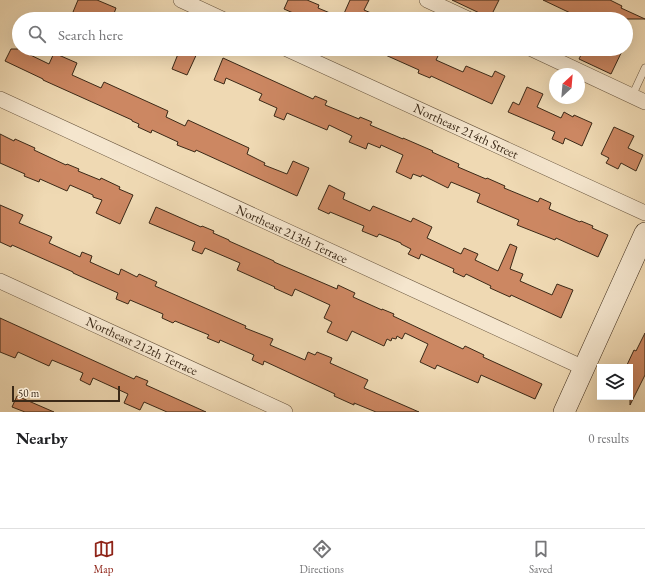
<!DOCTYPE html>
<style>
:root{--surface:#fff;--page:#f6f6f6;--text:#202124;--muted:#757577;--line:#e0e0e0;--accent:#8f2418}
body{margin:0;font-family:"EB Garamond",serif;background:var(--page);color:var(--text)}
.controls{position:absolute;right:12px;bottom:12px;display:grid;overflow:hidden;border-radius:0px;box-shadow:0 4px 16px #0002}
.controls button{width:36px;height:36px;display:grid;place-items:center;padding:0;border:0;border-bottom:1px solid var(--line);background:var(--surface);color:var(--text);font:20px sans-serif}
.compass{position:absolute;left:549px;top:68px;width:36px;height:36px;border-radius:50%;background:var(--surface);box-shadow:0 4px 16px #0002;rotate:26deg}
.scale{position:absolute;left:12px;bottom:10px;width:108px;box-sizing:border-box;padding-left:4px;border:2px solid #3b2917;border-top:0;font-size:11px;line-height:14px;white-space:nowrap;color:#3b2917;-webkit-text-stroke:3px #f5e6ce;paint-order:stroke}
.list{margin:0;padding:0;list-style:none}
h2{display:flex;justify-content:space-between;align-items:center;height:52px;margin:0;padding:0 16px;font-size:17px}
h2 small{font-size:13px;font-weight:400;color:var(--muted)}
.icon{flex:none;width:22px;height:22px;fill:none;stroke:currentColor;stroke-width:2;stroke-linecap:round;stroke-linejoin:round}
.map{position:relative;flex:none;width:645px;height:412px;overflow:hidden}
.search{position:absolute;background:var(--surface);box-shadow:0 4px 16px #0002;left:12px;right:12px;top:12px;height:44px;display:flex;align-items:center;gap:10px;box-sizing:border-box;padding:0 14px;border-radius:22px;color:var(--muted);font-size:15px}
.sheet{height:116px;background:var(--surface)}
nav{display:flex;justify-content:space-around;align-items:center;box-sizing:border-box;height:56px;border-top:1px solid var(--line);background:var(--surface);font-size:11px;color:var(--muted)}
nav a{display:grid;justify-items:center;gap:2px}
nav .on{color:var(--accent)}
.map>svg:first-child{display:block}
.building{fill:#cc8762;stroke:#3b2917}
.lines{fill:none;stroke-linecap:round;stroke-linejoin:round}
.lane-casing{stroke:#68553e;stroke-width:8}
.street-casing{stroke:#68553e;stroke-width:16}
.secondary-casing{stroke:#3b2917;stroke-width:22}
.lane{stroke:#f5e6ce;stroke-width:7}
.street{stroke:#f5e6ce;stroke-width:15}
.secondary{stroke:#f5e6ce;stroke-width:21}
.labels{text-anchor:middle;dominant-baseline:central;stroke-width:3;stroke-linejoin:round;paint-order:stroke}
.street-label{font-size:13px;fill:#3b2917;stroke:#f5e6ce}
</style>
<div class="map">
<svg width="645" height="412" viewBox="0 0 645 412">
<rect width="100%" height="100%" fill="#efd9b3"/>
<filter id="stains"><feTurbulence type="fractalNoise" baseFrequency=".005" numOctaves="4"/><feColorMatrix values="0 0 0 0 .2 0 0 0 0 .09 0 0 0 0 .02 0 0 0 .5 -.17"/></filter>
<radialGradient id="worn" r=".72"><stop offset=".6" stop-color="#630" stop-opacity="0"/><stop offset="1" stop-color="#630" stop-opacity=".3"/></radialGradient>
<!-- building -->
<g class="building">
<polygon points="78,0 97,0 116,8 112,19 99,19 91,16 90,19 75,19 77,14 73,12"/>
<polygon points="288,0 307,0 319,5 318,8 342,18 350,0 369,0 364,10 385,19 307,19 284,9"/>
<polygon points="452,0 499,0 490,18"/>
<polygon points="543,0 610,0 622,6 621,8 645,19 583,19"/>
<polygon points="11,49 18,49 49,64 54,53 77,63 72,75 101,88 104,82 168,111 166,117 185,126 188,120 249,148 247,154 265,163 264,165 287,174 293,161 309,168 297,196 196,150 195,152 177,145 178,142 152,130 151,133 138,127 139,124 132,121 132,120 43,80 43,79 5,61"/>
<polygon points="180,49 199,49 187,75 172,69"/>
<polygon points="372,49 428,49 439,54 436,60 463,72 466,66 492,77 495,71 505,76 492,104 431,76 430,78 418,73 419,70"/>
<polygon points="584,49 623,49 611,74 579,59"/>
<polygon points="223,58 313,99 315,96 327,101 325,105 359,119 360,117 372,122 370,125 403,139 403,138 433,151 432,152 459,164 458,167 486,179 487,178 505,186 504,188 538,202 540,198 551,203 549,209 580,222 581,221 593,226 592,228 608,235 598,257 556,238 555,240 517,225 519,220 477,202 480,194 451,182 448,188 422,175 421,177 413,174 411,179 396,172 403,155 381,145 380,148 368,143 366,149 349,142 352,136 329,125 327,130 287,113 284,120 274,116 277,108 259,100 262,94 226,78 224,84 214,80"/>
<polygon points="527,87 543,94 537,107 561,118 564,112 573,117 574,115 592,123 582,146 565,138 563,144 552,139 555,132 508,112 513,102 519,105"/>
<polygon points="614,127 634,136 628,148 643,155 636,171 621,163 618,169 606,163 609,158 601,154"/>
<polygon points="0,134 14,141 15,139 35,148 34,150 66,165 67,164 79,169 78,171 100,180 101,178 120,187 119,189 133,195 120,224 96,213 102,200 93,197 93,195 70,185 67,191 40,179 39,182 24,176 25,174 0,163"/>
<polygon points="329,185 345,193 343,199 370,211 373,206 411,222 413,218 432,227 427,238 461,254 464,248 478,254 475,260 498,271 510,244 517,247 510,269 523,274 520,281 552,295 557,284 573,290 561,318 511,295 510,297 490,288 491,286 466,274 464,277 453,272 454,269 421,254 419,259 408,254 411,249 401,244 401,243 379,234 377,237 362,231 364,226 330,212 329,214 318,209"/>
<polygon points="0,205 23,215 19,223 52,237 49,243 80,257 82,252 92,256 90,262 119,275 121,269 137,277 139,274 157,282 155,286 246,326 245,328 273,339 270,345 305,360 308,352 315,355 317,352 332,358 330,363 368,380 364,388 419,412 376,412 354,403 354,405 334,396 335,394 264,361 263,365 252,360 254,355 220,340 219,343 207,338 209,335 175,321 173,323 162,318 163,314 130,300 128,304 116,299 118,293 73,273 73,272 12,245 11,247 0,242"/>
<polygon points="156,207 201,227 202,226 214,231 213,233 229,240 229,241 274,261 274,262 337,289 338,285 355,293 353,297 382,310 382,309 394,314 393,316 463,349 465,346 484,355 483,357 542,384 535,399 481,375 478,383 437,365 435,369 420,362 428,344 405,333 402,339 397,336 396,339 392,338 391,341 387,339 384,346 352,331 347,341 327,332 332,322 324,318 330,305 295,289 292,296 274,288 275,287 237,270 240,263 205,248 202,254 192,250 195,242 149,223"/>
<polygon points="0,318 134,379 136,376 148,381 146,385 206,412 167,412 144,402 140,410 124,403 128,394 93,378 90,385 80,380 83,373 52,360 49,366 18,352 15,358 0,352"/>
<polygon points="645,333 645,375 630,405 630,367 626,367 634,350 636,351"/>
<polygon points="17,396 54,412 25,412 12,407"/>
</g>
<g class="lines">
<defs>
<polyline id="lane" points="632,96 645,68"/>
<g id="street">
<polyline points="181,0 222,19"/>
<polyline points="427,0 468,19"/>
<polyline points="287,49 645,213"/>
<polyline points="532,49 645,102"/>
<polyline points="0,99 584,368"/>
<polyline points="0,281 285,412"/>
</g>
<polyline id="secondary" points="564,412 645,233"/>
</defs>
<!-- lane casing -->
<use href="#lane" class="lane-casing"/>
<!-- street casing -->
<use href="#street" class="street-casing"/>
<!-- secondary casing -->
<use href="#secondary" class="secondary-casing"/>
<!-- lane -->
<use href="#lane" class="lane"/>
<!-- street -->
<use href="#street" class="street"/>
<!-- secondary -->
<use href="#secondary" class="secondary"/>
</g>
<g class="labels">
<!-- street labels -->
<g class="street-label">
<text transform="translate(466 131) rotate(25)">Northeast 214th Street</text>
<text transform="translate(292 234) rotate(25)">Northeast 213th Terrace</text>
<text transform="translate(142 346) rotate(25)">Northeast 212th Terrace</text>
</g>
</g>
<rect width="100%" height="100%" filter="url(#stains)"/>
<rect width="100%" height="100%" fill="url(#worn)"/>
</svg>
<div class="controls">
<button><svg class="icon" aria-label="layers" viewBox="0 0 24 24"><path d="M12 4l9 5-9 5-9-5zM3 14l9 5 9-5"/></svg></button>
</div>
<svg class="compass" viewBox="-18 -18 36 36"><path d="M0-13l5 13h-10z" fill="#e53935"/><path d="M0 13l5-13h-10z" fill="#757577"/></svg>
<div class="scale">50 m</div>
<div class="search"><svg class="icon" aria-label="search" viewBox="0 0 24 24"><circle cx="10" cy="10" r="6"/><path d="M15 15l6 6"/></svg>Search here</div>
</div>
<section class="sheet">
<h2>Nearby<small>0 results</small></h2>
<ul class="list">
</ul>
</section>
<nav>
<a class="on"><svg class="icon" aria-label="map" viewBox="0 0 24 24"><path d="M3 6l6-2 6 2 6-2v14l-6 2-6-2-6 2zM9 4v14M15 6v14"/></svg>Map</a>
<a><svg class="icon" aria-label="directions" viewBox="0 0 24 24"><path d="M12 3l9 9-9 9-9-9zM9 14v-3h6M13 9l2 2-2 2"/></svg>Directions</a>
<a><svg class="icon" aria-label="saved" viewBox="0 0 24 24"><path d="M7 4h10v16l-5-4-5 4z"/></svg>Saved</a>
</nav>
